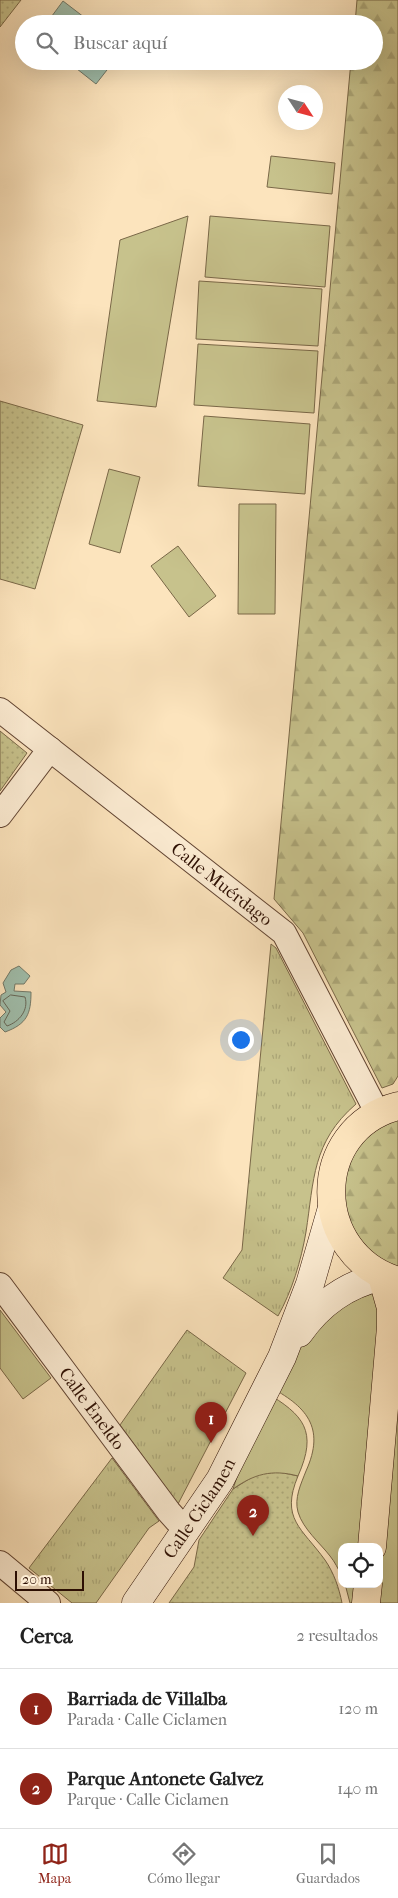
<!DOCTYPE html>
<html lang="es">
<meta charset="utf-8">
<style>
:root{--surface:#fff;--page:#f6f6f6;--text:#222;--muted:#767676;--line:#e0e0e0;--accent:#8f2418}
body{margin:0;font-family:"IM FELL French Canon",serif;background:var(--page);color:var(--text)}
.controls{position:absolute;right:15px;bottom:15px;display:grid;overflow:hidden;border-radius:10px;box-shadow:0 5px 20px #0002}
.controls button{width:45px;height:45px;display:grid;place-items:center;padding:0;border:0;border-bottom:1px solid var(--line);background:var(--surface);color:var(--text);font:25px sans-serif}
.compass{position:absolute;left:278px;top:85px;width:45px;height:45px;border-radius:50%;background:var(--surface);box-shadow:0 5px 20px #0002;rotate:126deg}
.scale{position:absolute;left:15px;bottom:12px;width:69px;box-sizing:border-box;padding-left:5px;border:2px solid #2d0f03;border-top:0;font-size:14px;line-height:18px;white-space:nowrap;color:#2d0f03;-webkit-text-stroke:4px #fdedd4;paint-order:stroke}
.you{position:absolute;left:240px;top:1039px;width:18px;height:18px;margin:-12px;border:4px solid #fff;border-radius:50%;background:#1a73e8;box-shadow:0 0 0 8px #1a73e833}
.badge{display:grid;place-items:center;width:32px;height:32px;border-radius:50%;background:var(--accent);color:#fff;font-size:16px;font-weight:700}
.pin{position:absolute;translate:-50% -41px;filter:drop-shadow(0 1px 2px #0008)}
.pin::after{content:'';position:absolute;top:26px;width:18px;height:15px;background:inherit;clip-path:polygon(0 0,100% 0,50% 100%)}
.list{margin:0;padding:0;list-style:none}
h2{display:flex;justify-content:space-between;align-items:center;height:65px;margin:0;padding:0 20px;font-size:21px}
h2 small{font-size:16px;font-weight:400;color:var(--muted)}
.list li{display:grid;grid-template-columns:32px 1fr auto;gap:15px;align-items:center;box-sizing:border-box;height:80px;padding:0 20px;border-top:1px solid var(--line)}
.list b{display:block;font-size:19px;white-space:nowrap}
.list p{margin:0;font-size:16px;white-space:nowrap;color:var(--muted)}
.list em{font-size:16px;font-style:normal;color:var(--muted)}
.icon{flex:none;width:28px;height:28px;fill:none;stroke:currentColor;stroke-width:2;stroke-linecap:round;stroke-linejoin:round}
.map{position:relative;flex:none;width:398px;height:1603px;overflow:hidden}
.search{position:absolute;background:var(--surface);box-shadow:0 5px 20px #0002;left:15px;right:15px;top:15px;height:55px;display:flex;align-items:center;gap:12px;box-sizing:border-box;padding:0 18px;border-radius:28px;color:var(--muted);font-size:19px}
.sheet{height:225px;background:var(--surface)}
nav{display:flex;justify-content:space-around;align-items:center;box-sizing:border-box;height:70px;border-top:1px solid var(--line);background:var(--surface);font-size:14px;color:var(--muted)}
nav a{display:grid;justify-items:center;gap:2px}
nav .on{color:var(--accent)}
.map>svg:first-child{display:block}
.grass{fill:url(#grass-tufts);stroke:#7a6848}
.forest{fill:url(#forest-firs);stroke:#7a6848}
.park{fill:url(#park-dots);stroke:#7a6848}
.garden{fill:#c7c28c;stroke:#7a6848}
.water{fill:#a0bfad;stroke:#727969}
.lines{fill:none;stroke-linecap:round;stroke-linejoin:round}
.shore{stroke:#666758;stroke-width:1}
.street-casing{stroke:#614432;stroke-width:26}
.secondary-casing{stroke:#2d0f03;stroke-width:29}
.primary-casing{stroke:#2d0f03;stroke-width:29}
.street{stroke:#fdedd4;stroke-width:24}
.secondary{stroke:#fdedd4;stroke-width:28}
.primary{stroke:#fce4bd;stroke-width:28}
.labels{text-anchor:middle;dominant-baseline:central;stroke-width:5;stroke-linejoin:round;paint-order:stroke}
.street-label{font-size:18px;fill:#2d0f03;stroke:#fdedd4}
</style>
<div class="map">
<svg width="398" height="1603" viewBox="0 0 398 1603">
<defs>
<pattern id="grass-tufts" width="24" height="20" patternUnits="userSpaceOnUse" patternTransform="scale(1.25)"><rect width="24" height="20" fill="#c7c28c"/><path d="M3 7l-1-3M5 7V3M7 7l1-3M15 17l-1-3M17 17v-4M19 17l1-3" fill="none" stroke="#aba677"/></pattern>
<pattern id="forest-firs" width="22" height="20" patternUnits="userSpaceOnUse" patternTransform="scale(1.25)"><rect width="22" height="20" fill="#c7c28c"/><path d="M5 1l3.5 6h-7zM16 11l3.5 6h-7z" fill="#aba677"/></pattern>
<pattern id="park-dots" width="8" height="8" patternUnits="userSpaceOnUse" patternTransform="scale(1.25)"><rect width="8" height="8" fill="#c7c28c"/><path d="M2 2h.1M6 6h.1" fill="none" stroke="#aba677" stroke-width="1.8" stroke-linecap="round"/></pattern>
</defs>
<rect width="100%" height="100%" fill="#fce4bd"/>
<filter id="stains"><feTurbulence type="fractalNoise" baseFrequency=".004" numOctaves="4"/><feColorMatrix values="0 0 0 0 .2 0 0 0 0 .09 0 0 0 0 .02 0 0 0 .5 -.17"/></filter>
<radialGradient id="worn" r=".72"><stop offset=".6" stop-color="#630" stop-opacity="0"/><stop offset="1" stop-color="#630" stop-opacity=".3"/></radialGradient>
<!-- grass -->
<g class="grass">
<path d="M271 944 276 948 356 1104C312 1142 314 1180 306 1232 301 1261 292 1291 278 1316L223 1278 242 1250Z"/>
<polygon points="187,1330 246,1373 178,1504 120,1425"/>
<polygon points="112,1458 159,1521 149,1528 96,1603 72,1603 29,1568"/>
</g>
<!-- forest -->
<g class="forest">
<polygon points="357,0 398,0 398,1076 393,1084 382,1088 303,933 274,899 351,61 374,61 374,24 355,24"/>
<polygon points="398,1106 398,1281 358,1259 334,1167"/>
</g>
<!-- park -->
<g class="park">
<polygon points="0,0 21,0 0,27"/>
<polygon points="0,401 83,425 35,589 0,579"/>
<polygon points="0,731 27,753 0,791"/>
<path d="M279 1472 298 1476C280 1519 302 1528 325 1560 334 1573 339 1588 342 1603H169L194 1567 199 1540 233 1489 257 1474Z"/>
</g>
<!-- garden -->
<g class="garden">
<polygon points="271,156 335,163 332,194 267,187"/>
<polygon points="188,216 156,407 97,401 120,240"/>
<polygon points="210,216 330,226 325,287 205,277"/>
<polygon points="199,281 322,289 318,346 196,339"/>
<polygon points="198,344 318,351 314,413 194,405"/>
<polygon points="204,416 310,424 305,494 198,486"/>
<polygon points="109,469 140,477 120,553 89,544"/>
<polygon points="239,504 276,504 275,614 238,614"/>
<polygon points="178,546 216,596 189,617 151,566"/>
<path d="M398 1281V1603H350L345 1584H379V1547H342V1576C338 1569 335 1562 330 1556 320 1543 303 1529 298 1512 294 1498 301 1484 306 1471 326 1427 306 1406 268 1386L310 1319Z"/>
<polygon points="0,1310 51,1378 23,1399 0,1368"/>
<path d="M265 1392C304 1415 318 1431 298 1476 272 1469 254 1474 233 1489Z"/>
</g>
<!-- water -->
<g class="water">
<polygon points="63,1 93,24 46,24"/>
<polygon points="67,61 114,61 96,84"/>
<path d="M19 966 30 976 24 984H15L14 991 31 992C31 1014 27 1024 5 1032L0 1027V1018L6 1012 0 1005 1 995 6 992 3 983 11 970Z"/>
</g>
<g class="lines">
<!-- shore -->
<path class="shore" d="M11 995 25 997C29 1010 19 1022 7 1026L4 1022 10 1011 3 1001Z"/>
<defs>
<g id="street">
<path id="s1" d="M0 710 284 933 378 1114"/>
<polyline points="0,815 50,749"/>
<path id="s2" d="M0 1285 169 1512 186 1531"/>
<polyline points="0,1563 48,1603"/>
</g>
<g id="secondary">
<path d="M299 1333C320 1303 346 1285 382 1276"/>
<path id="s3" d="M136 1603 220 1480 282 1357 310 1284 332 1208"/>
</g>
<g id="primary">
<path d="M398 1106C308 1129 310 1255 398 1281"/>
<polyline points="372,1547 391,1327 391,1308 382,1276"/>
<polyline points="366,1603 368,1584"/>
</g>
</defs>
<!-- street casing -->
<use href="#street" class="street-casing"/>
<!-- secondary casing -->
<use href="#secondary" class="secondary-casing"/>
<!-- primary casing -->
<use href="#primary" class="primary-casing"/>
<!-- street -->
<use href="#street" class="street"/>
<!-- secondary -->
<use href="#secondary" class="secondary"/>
<!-- primary -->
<use href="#primary" class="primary"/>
</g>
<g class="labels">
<!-- street labels -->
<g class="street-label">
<text stroke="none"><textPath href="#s1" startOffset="282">Calle Muérdago</textPath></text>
<text stroke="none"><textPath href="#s2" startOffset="154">Calle Eneldo</textPath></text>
<text stroke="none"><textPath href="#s3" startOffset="114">Calle Ciclamen</textPath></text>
</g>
</g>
<rect width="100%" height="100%" filter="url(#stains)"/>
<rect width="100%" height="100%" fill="url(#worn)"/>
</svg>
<div class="controls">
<button><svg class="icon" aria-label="locate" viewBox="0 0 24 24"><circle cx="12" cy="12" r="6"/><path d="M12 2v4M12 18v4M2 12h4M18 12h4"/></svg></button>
</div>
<svg class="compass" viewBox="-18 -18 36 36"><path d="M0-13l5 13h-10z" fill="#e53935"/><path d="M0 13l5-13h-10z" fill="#767676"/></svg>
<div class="scale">20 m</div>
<div class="you"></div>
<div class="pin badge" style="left:211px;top:1443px">1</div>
<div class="pin badge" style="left:253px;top:1536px">2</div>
<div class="search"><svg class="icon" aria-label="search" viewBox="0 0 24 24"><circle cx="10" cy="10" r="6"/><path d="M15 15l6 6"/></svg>Buscar aquí</div>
</div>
<section class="sheet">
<h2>Cerca<small>2 resultados</small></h2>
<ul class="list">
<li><span class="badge">1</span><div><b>Barriada de Villalba</b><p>Parada · Calle Ciclamen</p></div><em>120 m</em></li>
<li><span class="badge">2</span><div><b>Parque Antonete Galvez</b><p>Parque · Calle Ciclamen</p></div><em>140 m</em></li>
</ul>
</section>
<nav>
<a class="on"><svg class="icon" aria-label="map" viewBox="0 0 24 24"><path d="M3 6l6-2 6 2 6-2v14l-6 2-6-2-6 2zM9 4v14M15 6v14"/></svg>Mapa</a>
<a><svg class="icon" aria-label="directions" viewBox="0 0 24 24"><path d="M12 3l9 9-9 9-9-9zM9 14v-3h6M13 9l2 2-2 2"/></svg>Cómo llegar</a>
<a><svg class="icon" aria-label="saved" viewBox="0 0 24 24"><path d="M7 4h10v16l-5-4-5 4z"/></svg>Guardados</a>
</nav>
